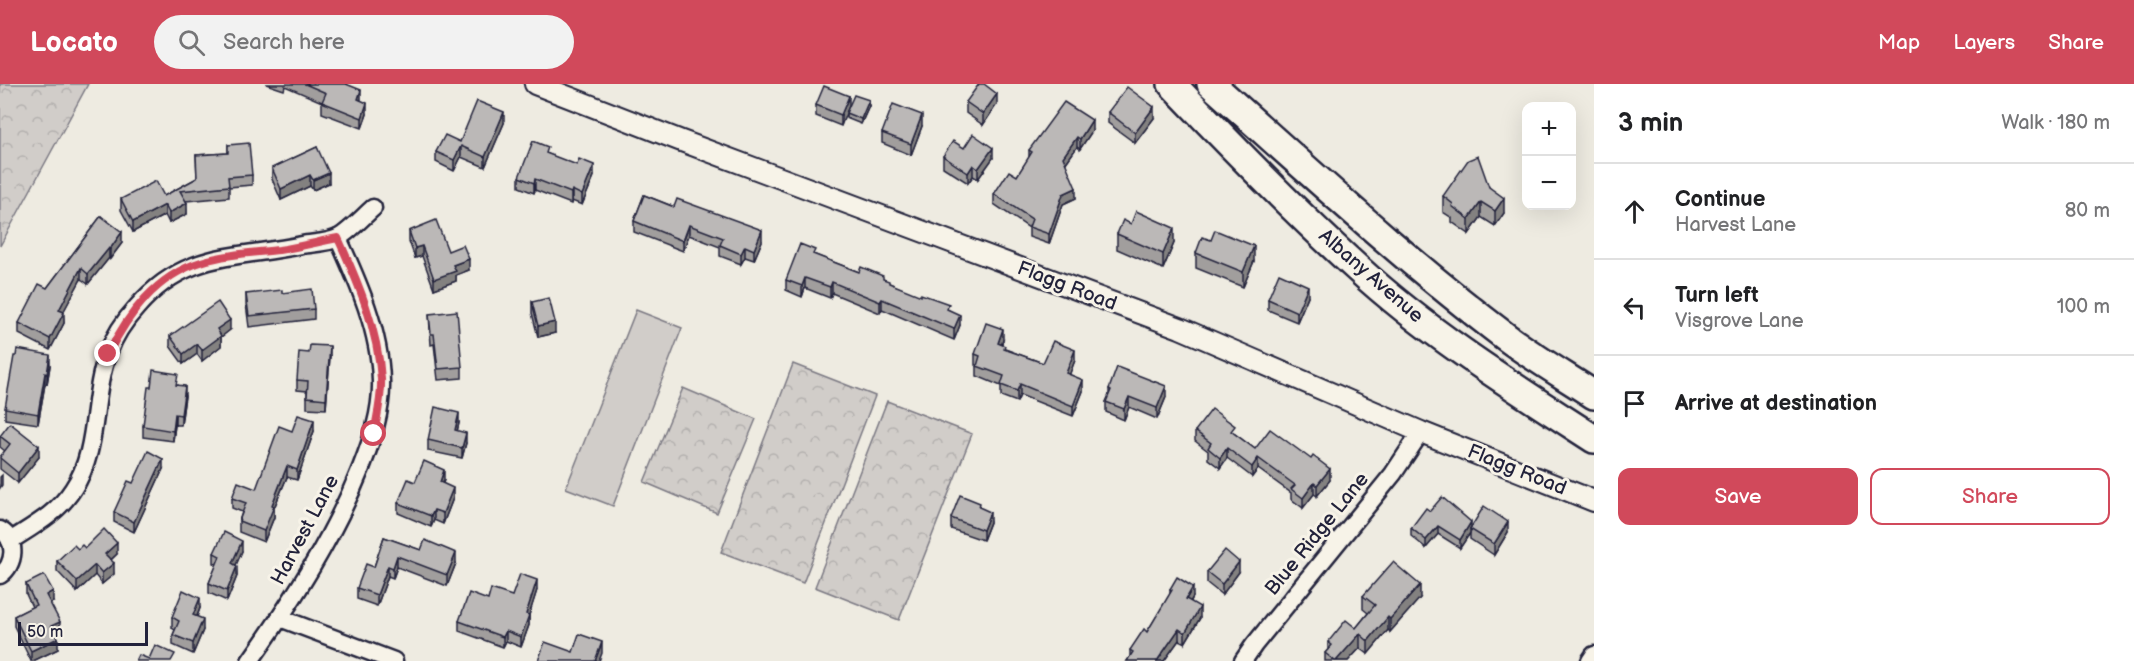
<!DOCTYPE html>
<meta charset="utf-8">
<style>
:root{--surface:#fff;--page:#f2f2f2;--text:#202124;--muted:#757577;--line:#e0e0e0;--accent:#d1495b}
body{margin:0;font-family:"Balsamiq Sans",sans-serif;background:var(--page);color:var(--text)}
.controls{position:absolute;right:18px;top:18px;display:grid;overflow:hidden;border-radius:12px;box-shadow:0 6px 24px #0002}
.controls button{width:54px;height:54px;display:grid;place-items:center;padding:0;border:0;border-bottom:2px solid var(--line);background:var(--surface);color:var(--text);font:30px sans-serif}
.scale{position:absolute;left:18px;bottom:15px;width:130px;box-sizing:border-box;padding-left:6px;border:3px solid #22223b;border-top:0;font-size:16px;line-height:21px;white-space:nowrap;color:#22223b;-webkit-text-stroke:4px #f7f3e8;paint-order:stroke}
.stop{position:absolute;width:18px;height:18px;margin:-14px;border:4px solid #d1495b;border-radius:50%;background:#fff}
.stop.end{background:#d1495b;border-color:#fff;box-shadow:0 2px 6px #0008}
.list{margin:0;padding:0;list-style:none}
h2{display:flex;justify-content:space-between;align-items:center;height:78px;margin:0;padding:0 24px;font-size:26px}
h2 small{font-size:20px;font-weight:400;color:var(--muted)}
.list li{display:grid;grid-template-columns:39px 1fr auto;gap:18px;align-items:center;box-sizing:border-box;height:96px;padding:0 24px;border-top:2px solid var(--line)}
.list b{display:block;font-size:22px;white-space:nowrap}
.list p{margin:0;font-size:20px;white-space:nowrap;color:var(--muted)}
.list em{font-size:20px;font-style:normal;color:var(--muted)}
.actions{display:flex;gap:12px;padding:18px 24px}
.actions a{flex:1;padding:14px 0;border:2px solid var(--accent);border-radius:12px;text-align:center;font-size:21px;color:var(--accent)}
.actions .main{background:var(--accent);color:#fff}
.icon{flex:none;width:33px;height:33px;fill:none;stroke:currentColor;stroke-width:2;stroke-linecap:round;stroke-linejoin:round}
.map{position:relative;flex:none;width:1594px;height:577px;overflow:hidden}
header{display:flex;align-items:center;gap:36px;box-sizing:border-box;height:84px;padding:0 30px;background:var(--accent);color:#fff}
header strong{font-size:28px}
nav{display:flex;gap:33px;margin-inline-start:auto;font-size:21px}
.search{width:420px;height:54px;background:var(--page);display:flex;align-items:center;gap:15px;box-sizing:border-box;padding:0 21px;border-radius:33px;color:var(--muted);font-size:22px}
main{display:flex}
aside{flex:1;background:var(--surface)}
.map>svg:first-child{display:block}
.green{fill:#d1cdc9;stroke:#7a7882;stroke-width:1.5}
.park{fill:url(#park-crowns);stroke:#7a7882;stroke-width:1.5}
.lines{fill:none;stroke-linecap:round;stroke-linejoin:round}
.minor-casing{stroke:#22223b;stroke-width:21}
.tertiary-casing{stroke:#22223b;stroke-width:24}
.trunk-casing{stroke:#22223b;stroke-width:32}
.minor{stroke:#f7f3e8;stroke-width:16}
.tertiary{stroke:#f7f3e8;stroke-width:20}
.trunk{stroke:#f7f3e8;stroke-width:27}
.wall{fill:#a19e9d;stroke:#22223b;stroke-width:1.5}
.shaded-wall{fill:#838180;stroke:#22223b;stroke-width:1.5}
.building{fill:#bbb8b7;stroke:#22223b;stroke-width:1.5}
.route{stroke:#d1495b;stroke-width:8}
.labels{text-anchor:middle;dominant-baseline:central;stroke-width:6;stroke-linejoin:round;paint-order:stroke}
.street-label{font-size:20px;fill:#22223b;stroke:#f7f3e8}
</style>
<header>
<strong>Locato</strong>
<div class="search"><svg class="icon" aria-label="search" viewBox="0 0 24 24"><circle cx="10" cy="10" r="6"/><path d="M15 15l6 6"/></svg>Search here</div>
<nav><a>Map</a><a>Layers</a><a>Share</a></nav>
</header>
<main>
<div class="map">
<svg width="1594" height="577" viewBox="0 0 1594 577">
<defs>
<pattern id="park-crowns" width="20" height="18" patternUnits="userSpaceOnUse" patternTransform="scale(1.5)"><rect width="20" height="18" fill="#d1cdc9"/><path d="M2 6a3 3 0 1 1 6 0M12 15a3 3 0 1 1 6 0" fill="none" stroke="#b3b0ae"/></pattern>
</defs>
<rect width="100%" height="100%" fill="#eeebe1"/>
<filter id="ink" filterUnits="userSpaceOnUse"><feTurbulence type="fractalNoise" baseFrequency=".0167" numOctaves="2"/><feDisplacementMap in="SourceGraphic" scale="12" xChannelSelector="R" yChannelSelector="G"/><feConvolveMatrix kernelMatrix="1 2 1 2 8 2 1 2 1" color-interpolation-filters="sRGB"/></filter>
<g filter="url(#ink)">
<!-- green -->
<polygon class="green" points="636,226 682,244 613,422 566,404"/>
<!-- park -->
<g class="park">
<polygon points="0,0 88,0 0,162"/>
<polygon points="793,280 875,312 803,499 721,468"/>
<polygon points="683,304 756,335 717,429 644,398"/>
<polygon points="887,317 972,350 899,536 815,503"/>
</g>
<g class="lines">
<defs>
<g id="minor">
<path d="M0 446C18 456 15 481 0 491"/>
<path d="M10 457C33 442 58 429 73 405 100 365 91 313 108 269 114 253 125 236 137 223 186 166 236 175 302 161 313 159 328 159 338 154 349 148 363 133 373 124"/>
<polyline points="280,534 394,577"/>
<path d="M250 577C293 516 333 454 361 384 372 356 382 327 381 297 380 247 358 198 338 154"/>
<polyline points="1243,577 1254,561 1393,390 1421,348"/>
<polyline points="1590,577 1594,571"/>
</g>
<polyline id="tertiary" points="535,0 679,56 1180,244 1421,348 1594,417"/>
<g id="trunk">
<path d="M1172 0C1232 63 1293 126 1357 184 1429 250 1512 302 1594 355"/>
<path d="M1211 0C1308 86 1403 175 1506 253 1534 274 1565 292 1594 311"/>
</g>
</defs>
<!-- minor casing -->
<use href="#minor" class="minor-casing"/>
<!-- tertiary casing -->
<use href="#tertiary" class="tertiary-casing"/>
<!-- trunk casing -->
<use href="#trunk" class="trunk-casing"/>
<!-- minor -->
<use href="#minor" class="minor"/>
<!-- tertiary -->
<use href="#tertiary" class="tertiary"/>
<!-- trunk -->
<use href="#trunk" class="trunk"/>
</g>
<!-- wall -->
<g class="wall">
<polygon points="266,0 346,0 361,17 367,30 362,44 322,29 322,18 285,2 284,6"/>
<polygon points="849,12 841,42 816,32 816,21"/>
<polygon points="966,18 997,20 983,41 966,29"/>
<polygon points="869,22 861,40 846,34 846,29"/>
<polygon points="1108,28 1154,34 1135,59 1108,39"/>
<polygon points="504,39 485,83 461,73 454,87 436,78 436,68"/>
<polygon points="922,42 911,71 882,59 882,49"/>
<polygon points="1092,47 1080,65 1077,63 1065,80 1076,114 1063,120 1049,160 1029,153 1029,144 994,120 994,110 1017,92 1029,74 1029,66"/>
<polygon points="228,61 252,91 252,101 229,103 229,113 186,117 187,130 169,139 165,131 133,148 121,126 121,115 164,112 197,94 196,71 228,69"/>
<polygon points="317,63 329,99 313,106 310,102 281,116 272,95 272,84"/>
<polygon points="964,64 993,74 978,95 973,92 968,99 943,83 943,72"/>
<polygon points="548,70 594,92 582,121 572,117 571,120 535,106 534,109 519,103 519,93"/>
<polygon points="1489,103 1504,129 1495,142 1481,133 1469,150 1452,138 1452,134 1443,128 1443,112"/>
<polygon points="644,111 762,157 754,176 745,173 741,180 720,172 720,163 689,151 683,167 634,148 634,137"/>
<polygon points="101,132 122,159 110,175 109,174 88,200 81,195 63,228 64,239 50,266 19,250 19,239 47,204"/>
<polygon points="409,147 448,167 469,186 456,191 456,197 434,205 422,172 415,174 409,157"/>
<polygon points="1117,150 1174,159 1163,185 1117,165"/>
<polygon points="1196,169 1254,177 1243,203 1196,184"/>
<polygon points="815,171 859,188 883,195 889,199 949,226 960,241 954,256 882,225 880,229 832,209 830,214 805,204 802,213 786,206 786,196"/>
<polygon points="282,209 314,225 314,235 249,243 246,220 246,210"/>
<polygon points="1308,212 1297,238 1268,226 1268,215"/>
<polygon points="532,218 555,249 538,253 532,229"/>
<polygon points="429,230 462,283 462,294 438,296 434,260 431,261"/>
<polygon points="230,246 221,253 221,262 202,277 197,270 183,280 170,262 170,252"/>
<polygon points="1003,256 1001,261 1005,265 1043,279 1075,276 1069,291 1083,307 1073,332 1020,311 1017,318 1001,312 1001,302 977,292 977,281 975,281 975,270"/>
<polygon points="330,272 326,325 307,324 307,307 297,306 297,296"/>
<polygon points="50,282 47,300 45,300 38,340 5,335 5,324"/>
<polygon points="178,301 185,312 181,341 175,341 173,357 143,353 143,342"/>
<polygon points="1109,305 1166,313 1157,335 1129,323 1124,336 1106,328 1106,318 1109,312"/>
<polygon points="459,339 457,347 466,359 462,374 428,367 428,356"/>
<polygon points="292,347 314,347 297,396 287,393 274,424 274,433 264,458 239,448 239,437 242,428 232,424 232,414 256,405"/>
<polygon points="1195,347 1235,350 1255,365 1330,396 1317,412 1314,410 1303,424 1291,415 1291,409 1258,385 1252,393 1227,374 1220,384 1208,375 1208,367 1195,357"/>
<polygon points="0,352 39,373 18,399 0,385 0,373 5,367 0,363"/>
<polygon points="163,385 134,448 114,438 114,428 133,399"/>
<polygon points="444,396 443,399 453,414 443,440 434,436 431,443 398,429 398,419 415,398"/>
<polygon points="980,424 990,438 983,456 951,445 951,434"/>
<polygon points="1430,427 1471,442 1508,448 1494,471 1470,455 1470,449 1460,464 1438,450 1426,464 1411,452 1411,444"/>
<polygon points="384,453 456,479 447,502 397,483 393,494 388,492 377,522 357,515 357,504 374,483"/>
<polygon points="85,464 117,470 111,476 114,490 102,500 95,491 77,508 57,487 57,477 78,465"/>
<polygon points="242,467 236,481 237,492 227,517 209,509 209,499 217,480 214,479 214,469"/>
<polygon points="1207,488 1239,488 1222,511 1207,499"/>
<polygon points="26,500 53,518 50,519 60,548 56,550 58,565 33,577 31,577 14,542 14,532 32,523 26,510"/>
<polygon points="1170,505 1193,513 1191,517 1200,534 1185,559 1179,556 1164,577 1127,577 1130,573 1130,566 1147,548 1170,511"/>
<polygon points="537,506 529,531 529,541 521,563 506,557 503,563 459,547 459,537 488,516 512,512"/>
<polygon points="1363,512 1420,514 1390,548 1388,546 1368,570 1360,564 1348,577 1325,577 1325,569 1328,566 1328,558 1356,544 1368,529 1363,525"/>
<polygon points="200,524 197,533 203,546 193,570 173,561 173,551 175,546 172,544 172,533"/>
</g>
<!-- shaded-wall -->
<g class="shaded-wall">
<polygon points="361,6 361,16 358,15"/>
<polygon points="997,10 997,20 983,41 983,30"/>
<polygon points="849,12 849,22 841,42 841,31"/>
<polygon points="869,16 869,22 861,40 861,35"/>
<polygon points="367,19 367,30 362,44 362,34"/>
<polygon points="1154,23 1154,34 1135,59 1135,49"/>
<polygon points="504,28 504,39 485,83 485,73"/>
<polygon points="922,31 922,42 911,71 911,60"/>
<polygon points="1092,36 1092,47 1080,65 1080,55"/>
<polygon points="1077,53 1077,63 1063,83 1063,73"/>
<polygon points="461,62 461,73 454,87 454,76"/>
<polygon points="993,64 993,74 978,95 978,85"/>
<polygon points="594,81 594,92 582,121 582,111"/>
<polygon points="973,81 973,92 968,99 968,89"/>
<polygon points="329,89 329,99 313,106 313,96"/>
<polygon points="310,91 310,102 281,116 281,105"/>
<polygon points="535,95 535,106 534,109 534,99"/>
<polygon points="1076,104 1076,114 1063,120 1049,160 1049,150 1063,110"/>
<polygon points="572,106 572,117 571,120 571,109"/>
<polygon points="1504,114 1504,129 1495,142 1495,127"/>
<polygon points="1481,118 1481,133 1469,150 1469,135"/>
<polygon points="187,119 187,130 169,139 169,129"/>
<polygon points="165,121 165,131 133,148 133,138"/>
<polygon points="689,141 689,151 683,167 683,157"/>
<polygon points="1174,144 1174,159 1163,185 1163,170"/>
<polygon points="762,146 762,157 754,176 754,166"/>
<polygon points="122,148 122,159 110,175 110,165"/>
<polygon points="422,162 422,172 415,174 415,164"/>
<polygon points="745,162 745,173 741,180 741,170"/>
<polygon points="1254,162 1254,177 1243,203 1243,188"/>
<polygon points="109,164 109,174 88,200 88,190"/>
<polygon points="469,175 469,186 456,191 456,197 434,205 434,195 453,181"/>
<polygon points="81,184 81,195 59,236 59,226"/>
<polygon points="805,194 805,204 802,213 802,202"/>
<polygon points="832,198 832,209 830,214 830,203"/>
<polygon points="1308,202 1308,212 1297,238 1297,228"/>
<polygon points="882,215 882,225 880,229 880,218"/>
<polygon points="64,228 64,239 50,266 50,255"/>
<polygon points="960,231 960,241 954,256 954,245"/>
<polygon points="230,236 230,246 221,253 221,262 202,277 202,266 217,245"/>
<polygon points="555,238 555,249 538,253 538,242"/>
<polygon points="1003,245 1003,256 998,270 998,259"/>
<polygon points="197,260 197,270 183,280 183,270"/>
<polygon points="330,262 330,272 326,325 326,315"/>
<polygon points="1075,266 1075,276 1066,300 1066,289"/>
<polygon points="50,271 50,282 47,300 47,290"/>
<polygon points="45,289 45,300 38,340 38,330"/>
<polygon points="1083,296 1083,307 1073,332 1073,322"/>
<polygon points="1020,300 1020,311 1017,318 1017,307"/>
<polygon points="185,302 185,312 181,341 181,331"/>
<polygon points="1166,302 1166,313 1157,335 1157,324"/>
<polygon points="1129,313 1129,323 1124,336 1124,325"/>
<polygon points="459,329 459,339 455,357 455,346"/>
<polygon points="175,330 175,341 173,357 173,347"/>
<polygon points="314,336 314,347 297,396 297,386"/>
<polygon points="466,349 466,359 462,374 462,364"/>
<polygon points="39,362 39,373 18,399 18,389"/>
<polygon points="1227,364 1227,374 1220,384 1220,374"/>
<polygon points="1258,374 1258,385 1252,393 1252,383"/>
<polygon points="163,375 163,385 134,448 134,438"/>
<polygon points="287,382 287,393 274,424 274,433 264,458 264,447 272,421"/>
<polygon points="1330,385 1330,396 1317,412 1317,401"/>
<polygon points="444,386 444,396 440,408 440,398"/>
<polygon points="2,391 2,401 0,404 0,393"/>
<polygon points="1314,399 1314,410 1303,424 1303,414"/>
<polygon points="453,404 453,414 443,440 443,429"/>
<polygon points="434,426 434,436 431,443 431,432"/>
<polygon points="990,428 990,438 983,456 983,446"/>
<polygon points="1471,438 1471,446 1470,445 1470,449 1460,464 1460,456"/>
<polygon points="1508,438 1508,448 1494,471 1494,460"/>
<polygon points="1438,442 1438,450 1426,464 1426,456"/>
<polygon points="242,457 242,467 232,490 232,479"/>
<polygon points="117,459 117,470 105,481 105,470"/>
<polygon points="456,469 456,479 447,502 447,491"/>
<polygon points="397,472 397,483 393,494 393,484"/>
<polygon points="1239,478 1239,488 1222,511 1222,500"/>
<polygon points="114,479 114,490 102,500 102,489"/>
<polygon points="95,481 95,491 77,508 77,497"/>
<polygon points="237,482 237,492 227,517 227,507"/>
<polygon points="388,482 388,492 377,522 377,511"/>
<polygon points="537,496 537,506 529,531 529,541 521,563 521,553 526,530"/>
<polygon points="1420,501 1420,514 1390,548 1390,535"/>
<polygon points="1193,503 1193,513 1186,525 1186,515"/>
<polygon points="53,507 53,518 46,521 46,511"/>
<polygon points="200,514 200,524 193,542 193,531"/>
<polygon points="1200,523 1200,534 1185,559 1185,549"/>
<polygon points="1388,533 1388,546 1368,570 1368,557"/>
<polygon points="203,535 203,546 193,570 193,559"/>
<polygon points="60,538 60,548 51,552 51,542"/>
<polygon points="1179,545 1179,556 1164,577 1157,577"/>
<polygon points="506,547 506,557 503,563 503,553"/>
<polygon points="1360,550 1360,564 1348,577 1336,577"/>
<polygon points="58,554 58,565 33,577 31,577 31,567"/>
<polygon points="602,558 602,569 599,577 595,577"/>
</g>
<!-- building -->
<g class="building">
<polygon points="305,0 346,0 361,6 358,15 367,19 362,34 322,18 326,9"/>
<polygon points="979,0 984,0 997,10 983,30 966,18"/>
<polygon points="824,2 849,12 841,31 816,21"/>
<polygon points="1127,3 1154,23 1135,49 1108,28"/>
<polygon points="854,11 869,16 861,35 846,29"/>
<polygon points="477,17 504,28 485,73 461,62 454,76 436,68 445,51 460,58"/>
<polygon points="1064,18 1092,36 1080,55 1077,53 1063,73 1076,104 1063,110 1049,150 1029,143 1032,135 994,110 1009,87 1017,92 1032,68 1029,66"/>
<polygon points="893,20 922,31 911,60 882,49"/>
<polygon points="973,50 993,64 978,85 973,81 968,89 943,72 953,57 964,64"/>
<polygon points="533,57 548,63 546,69 577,81 579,75 594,81 582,111 572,106 571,109 535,95 534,99 519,93"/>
<polygon points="249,59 252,91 228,93 229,102 180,107 187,119 169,129 165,121 133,138 121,115 156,97 164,112 197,94 196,71 228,69 228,61"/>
<polygon points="317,63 329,89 313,96 310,91 281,105 272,84"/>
<polygon points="1478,72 1489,103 1504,114 1495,127 1481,118 1469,135 1452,122 1453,120 1443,112 1468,76"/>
<polygon points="644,111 674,123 677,115 762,146 754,166 745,162 741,170 720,161 723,154 689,141 683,157 634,137"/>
<polygon points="1136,127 1174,144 1163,170 1117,150 1123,136 1131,140"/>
<polygon points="101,132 122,148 110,165 109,164 88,190 81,184 59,226 64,228 50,255 19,239 39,200 47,204"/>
<polygon points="436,136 448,167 463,161 469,175 453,181 456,187 434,195 422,162 415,164 409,147"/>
<polygon points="1215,146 1254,162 1243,188 1196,169 1202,153 1211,156"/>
<polygon points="800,160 815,166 813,170 859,188 861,183 883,192 883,195 889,197 889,199 921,212 921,210 949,220 947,225 960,231 954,245 882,215 880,218 832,198 830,203 805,194 802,202 786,196"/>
<polygon points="1279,189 1308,202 1297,228 1268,215"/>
<polygon points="312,205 314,225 249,232 246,210 282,206 282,209"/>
<polygon points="549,214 555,238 538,242 532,218"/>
<polygon points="218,218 230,236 217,245 221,252 202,266 197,260 183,270 170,252"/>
<polygon points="457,227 462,283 438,285 434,250 431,250 429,230"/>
<polygon points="986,239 1003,245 998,259 1005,262 1004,265 1043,279 1053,257 1075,266 1066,289 1083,296 1073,322 1020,300 1017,307 1001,301 1004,292 977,282 980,272 975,270"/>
<polygon points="310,261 330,262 326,315 307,313 308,297 297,296 299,268 309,269"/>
<polygon points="17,265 50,271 47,290 45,289 38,330 5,324 14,272 16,272"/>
<polygon points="1117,283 1166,302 1157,324 1129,313 1124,325 1106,318 1111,306 1109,305"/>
<polygon points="153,286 178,290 176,301 185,302 181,331 175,330 173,347 143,342 148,303 151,303"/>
<polygon points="435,323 459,329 455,346 466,349 462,364 428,356"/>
<polygon points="1212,325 1235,342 1231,347 1255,365 1270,345 1311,375 1313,372 1330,385 1317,401 1314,399 1303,414 1291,405 1295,401 1258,374 1252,383 1227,364 1220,374 1208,364 1211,359 1195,347"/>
<polygon points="298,331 314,336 297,386 287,382 272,421 274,422 264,447 239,437 246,419 232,414 238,398 256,405 279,342 292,347"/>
<polygon points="10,339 39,362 18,389 0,374 0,373 10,360 0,352"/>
<polygon points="148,367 163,375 134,438 114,428 128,397 133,399"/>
<polygon points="424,377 444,386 440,398 453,404 443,429 434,426 431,432 398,419 408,395 415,398"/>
<polygon points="960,411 980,419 979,423 990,428 983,446 951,434"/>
<polygon points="1442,413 1471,438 1460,456 1438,442 1426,456 1411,444 1426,424 1430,427"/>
<polygon points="1484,422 1508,438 1494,460 1470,445"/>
<polygon points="104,445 117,459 105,470 114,479 102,489 95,481 77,497 57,477 74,461 78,465 82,461 85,464"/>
<polygon points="224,448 242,457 232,479 237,482 227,507 209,499 220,472 214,469"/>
<polygon points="384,453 421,466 425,456 456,469 447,491 397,472 393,484 388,482 377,511 357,504 366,480 374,483"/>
<polygon points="1225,466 1239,478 1222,500 1207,488"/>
<polygon points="1393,478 1420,501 1390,535 1388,533 1368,557 1360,550 1336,577 1335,577 1325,569 1332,561 1328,558 1346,536 1356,544 1375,521 1363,512"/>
<polygon points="520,490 537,496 526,530 529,531 521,553 506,547 503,553 459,537 469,509 488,516 491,505 512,512"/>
<polygon points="44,491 53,507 46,511 60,538 51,542 58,554 31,567 14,532 36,521 26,500"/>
<polygon points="1177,493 1193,503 1186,515 1200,523 1185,549 1179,545 1157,577 1127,577 1133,568 1130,566 1144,545 1147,548 1172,506 1170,505"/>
<polygon points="183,506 200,514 193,531 203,535 193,559 173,551 179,537 172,533"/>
<polygon points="579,550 602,558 595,577 538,577 545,558 573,568"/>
<polygon points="155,561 175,570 171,577 136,577 139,571 149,575"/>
</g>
</g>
<g class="lines" filter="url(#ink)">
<!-- route -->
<path class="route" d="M108 270C128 230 156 192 201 178 226 170 253 169 279 166 298 163 318 158 338 154 358 198 378 245 381 295 382 313 377 332 374 350"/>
</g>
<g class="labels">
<!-- street labels -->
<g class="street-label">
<text transform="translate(1371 192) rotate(41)">Albany Avenue</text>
<text transform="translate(1067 202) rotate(21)">Flagg Road</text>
<text transform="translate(1517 386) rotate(22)">Flagg Road</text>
<text transform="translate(305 446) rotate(-62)">Harvest Lane</text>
<text transform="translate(1317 450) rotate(-51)">Blue Ridge Lane</text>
</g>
</g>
</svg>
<div class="controls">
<button>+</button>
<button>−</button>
</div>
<div class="scale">50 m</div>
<div class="stop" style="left:374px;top:350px"></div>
<div class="stop end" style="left:108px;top:270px"></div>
</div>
<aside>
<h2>3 min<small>Walk · 180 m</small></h2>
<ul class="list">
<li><svg class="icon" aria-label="ahead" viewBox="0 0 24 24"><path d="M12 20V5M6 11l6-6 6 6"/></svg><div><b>Continue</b><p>Harvest Lane</p></div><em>80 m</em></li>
<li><svg class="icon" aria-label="left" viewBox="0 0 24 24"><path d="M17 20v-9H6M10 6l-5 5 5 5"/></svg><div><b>Turn left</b><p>Visgrove Lane</p></div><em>100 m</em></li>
<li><svg class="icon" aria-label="arrive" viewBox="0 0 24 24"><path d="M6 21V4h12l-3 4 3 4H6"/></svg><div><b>Arrive at destination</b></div></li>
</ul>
<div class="actions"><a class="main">Save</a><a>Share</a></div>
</aside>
</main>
